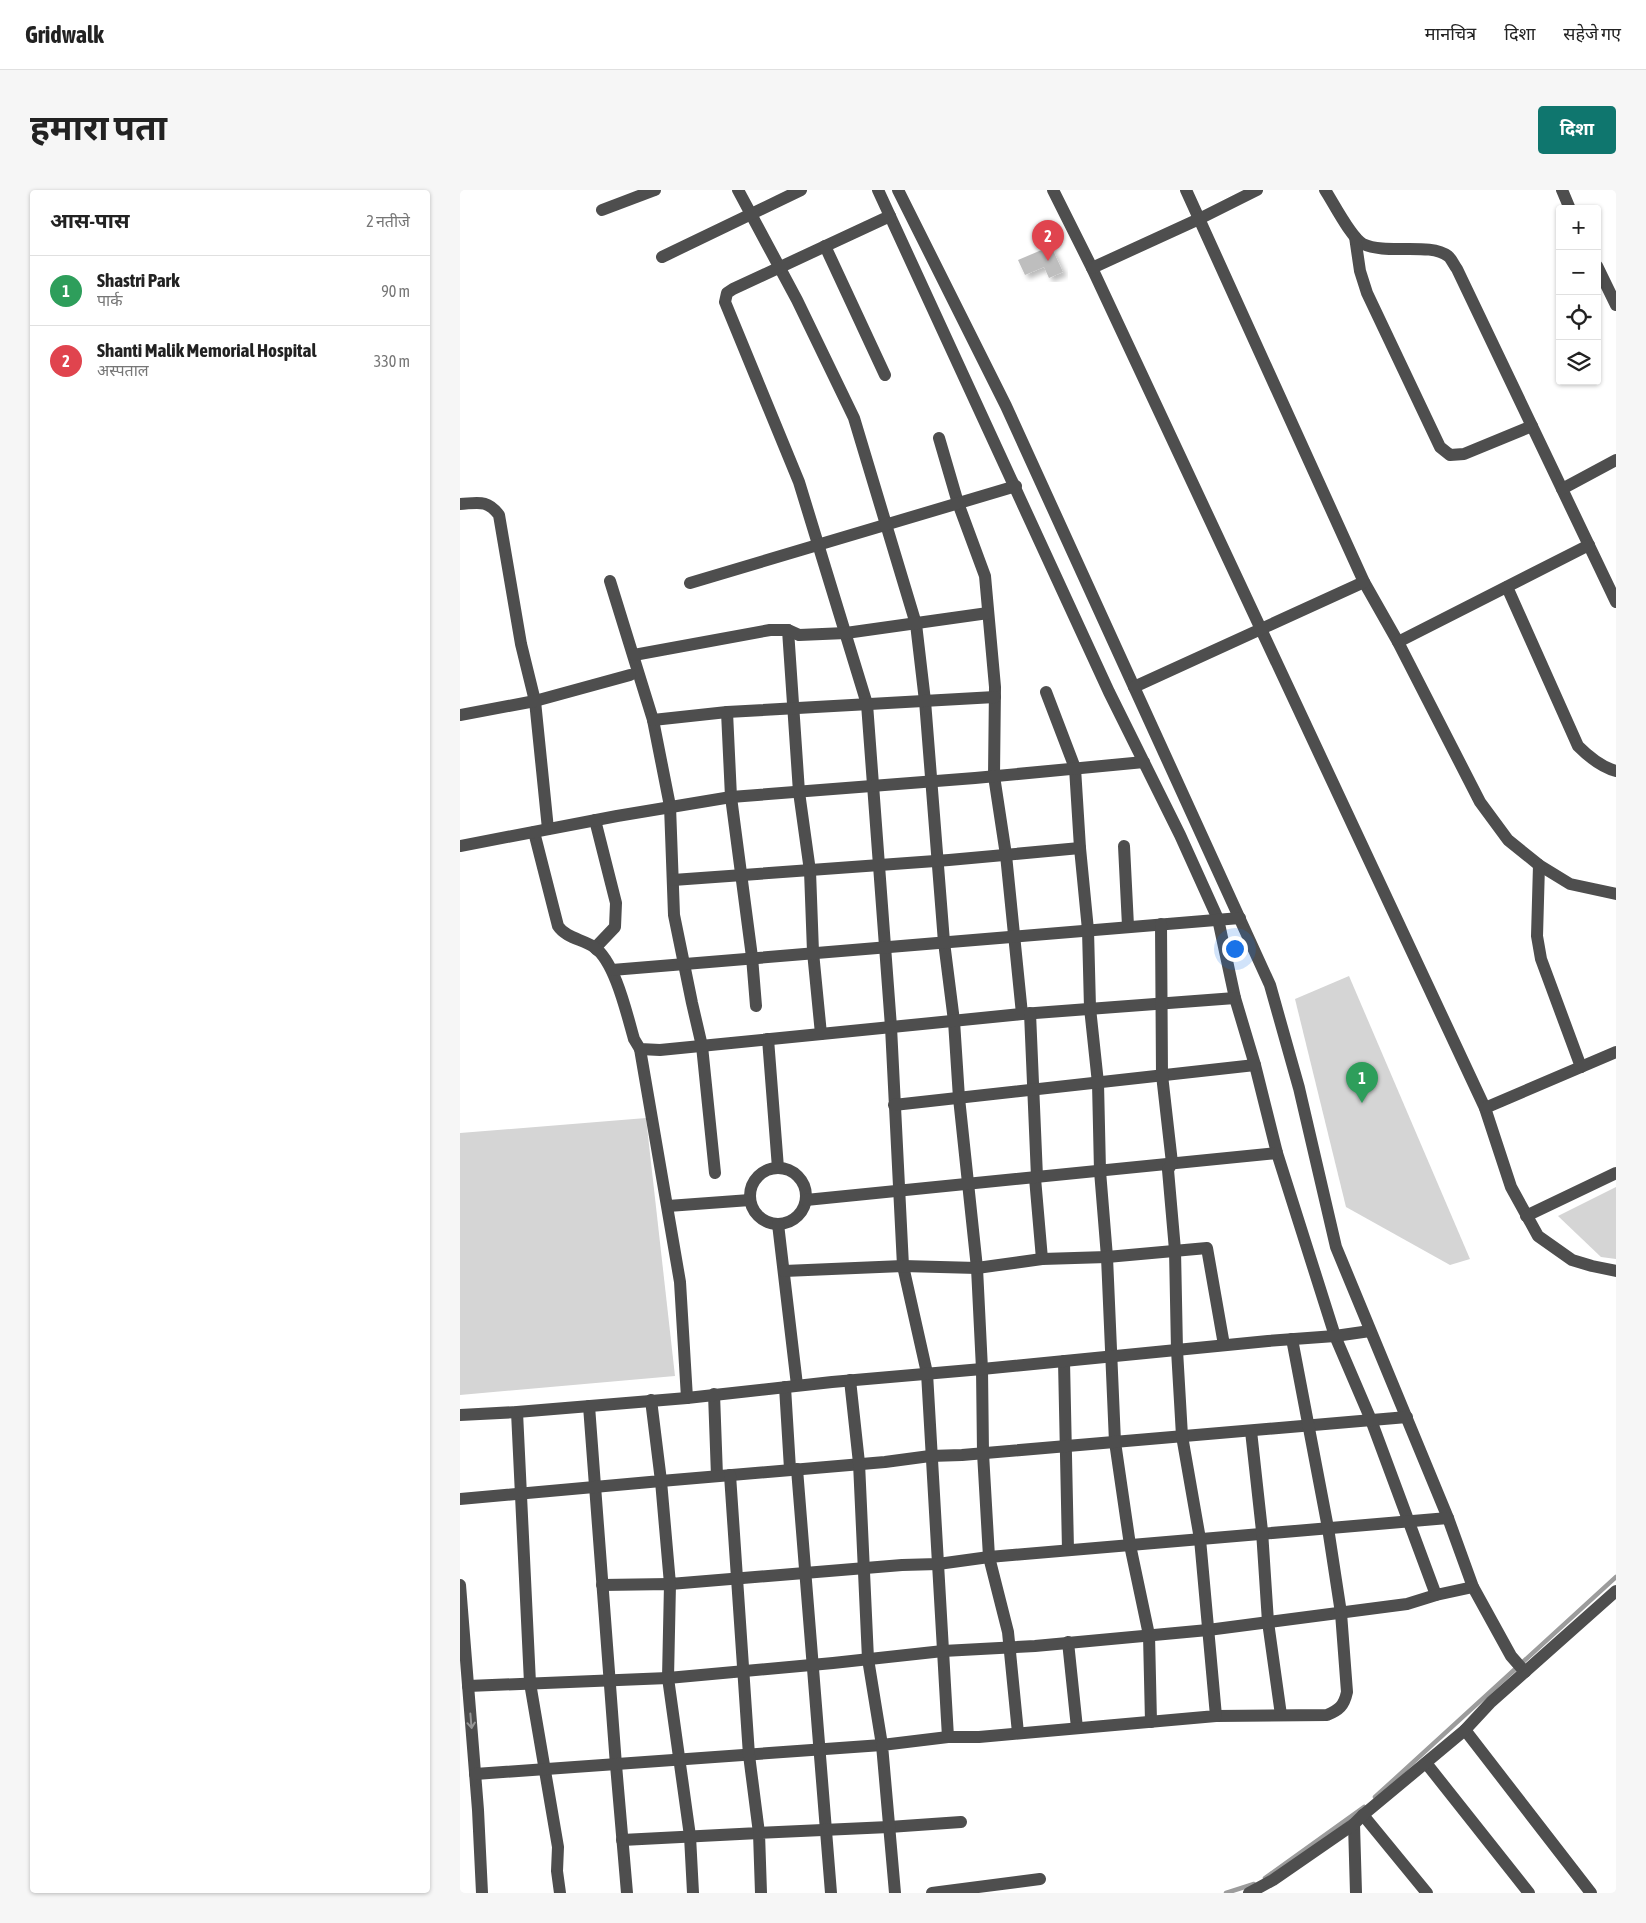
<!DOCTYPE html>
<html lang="hi">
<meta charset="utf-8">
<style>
:root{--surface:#fff;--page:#f6f6f6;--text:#222;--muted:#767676;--line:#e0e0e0;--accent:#0f766e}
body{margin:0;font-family:"Asap Condensed","Noto Sans Devanagari",sans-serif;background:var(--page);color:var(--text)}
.controls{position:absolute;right:15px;top:15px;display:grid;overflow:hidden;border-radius:5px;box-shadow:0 1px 4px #0004}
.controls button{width:45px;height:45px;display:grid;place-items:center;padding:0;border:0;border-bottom:1px solid var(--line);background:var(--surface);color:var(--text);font:25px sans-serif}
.you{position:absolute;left:774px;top:758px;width:18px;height:18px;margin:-12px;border:4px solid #fff;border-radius:50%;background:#1a73e8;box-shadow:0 0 0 8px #1a73e833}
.badge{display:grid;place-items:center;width:32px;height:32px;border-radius:50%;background:var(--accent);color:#fff;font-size:16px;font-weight:700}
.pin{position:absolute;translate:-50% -41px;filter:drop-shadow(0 1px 2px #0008)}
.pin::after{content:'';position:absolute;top:26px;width:18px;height:15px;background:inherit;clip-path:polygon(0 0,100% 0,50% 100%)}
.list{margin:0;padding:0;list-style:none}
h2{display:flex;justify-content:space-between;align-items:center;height:65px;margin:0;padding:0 20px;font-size:21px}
h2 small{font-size:16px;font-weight:400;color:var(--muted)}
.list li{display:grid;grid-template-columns:32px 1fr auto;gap:15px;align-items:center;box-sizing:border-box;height:70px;padding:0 20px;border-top:1px solid var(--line)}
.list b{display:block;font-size:19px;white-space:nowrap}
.list p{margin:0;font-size:16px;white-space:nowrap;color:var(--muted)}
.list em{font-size:16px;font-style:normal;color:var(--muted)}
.icon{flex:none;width:28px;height:28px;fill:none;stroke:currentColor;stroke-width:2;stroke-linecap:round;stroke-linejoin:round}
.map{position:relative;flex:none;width:1156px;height:1703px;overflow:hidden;border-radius:5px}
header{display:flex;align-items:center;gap:30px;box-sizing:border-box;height:70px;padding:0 25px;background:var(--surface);border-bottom:1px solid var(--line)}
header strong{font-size:24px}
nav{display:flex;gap:28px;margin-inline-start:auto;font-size:18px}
.intro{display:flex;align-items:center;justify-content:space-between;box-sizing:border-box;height:120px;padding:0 30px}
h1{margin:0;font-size:35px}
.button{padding:12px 22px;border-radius:5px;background:var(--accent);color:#fff;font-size:18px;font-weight:700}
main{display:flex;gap:30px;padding:0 30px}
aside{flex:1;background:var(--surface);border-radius:5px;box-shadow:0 1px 4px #0004}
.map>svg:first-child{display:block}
.green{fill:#d5d5d5}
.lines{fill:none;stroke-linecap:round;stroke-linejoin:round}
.stream{stroke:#9c9c9c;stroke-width:4.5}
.building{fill:#bebebe;filter:url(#shadow)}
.minor{stroke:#4e4e4e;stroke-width:12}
.oneway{stroke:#959595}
</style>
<header>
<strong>Gridwalk</strong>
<nav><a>मानचित्र</a><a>दिशा</a><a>सहेजे गए</a></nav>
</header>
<div class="intro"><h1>हमारा पता</h1><a class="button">दिशा</a></div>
<main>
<aside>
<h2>आस-पास<small>2 नतीजे</small></h2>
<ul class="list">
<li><span class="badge" style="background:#2e9e5b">1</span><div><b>Shastri Park</b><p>पार्क</p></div><em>90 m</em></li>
<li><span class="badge" style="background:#e0444e">2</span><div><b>Shanti Malik Memorial Hospital</b><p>अस्पताल</p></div><em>330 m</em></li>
</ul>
</aside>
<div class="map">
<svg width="1156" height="1703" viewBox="0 0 1156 1703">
<defs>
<filter id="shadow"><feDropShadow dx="4" dy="4" stdDeviation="2.5" flood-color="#0004"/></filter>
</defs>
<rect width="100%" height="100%" fill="#fff"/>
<!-- green -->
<g class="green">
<polygon points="889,786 1010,1069 990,1075 886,1017 835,809"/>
<polygon points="186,928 215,1186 0,1205 0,943"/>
<polygon points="1156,997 1156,1069 1141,1067 1098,1026"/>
</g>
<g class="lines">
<!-- stream -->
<g class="stream">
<polyline points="915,1607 1156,1387"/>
<polyline points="805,1688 904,1617"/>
<polyline points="766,1703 794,1694"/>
</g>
</g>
<!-- building -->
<polygon class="building" points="591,56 603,82 589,88 584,77 565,85 558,70"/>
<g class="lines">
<!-- minor -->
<g class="minor">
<polyline points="278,0 337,110 394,228 456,434 465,511 484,752 494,831 499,908 517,1078 522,1179 523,1263 529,1367 548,1442 558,1543"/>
<polyline points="418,0 649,502 720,645 758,729 775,808 795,875 817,963 875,1146 911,1230 976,1405"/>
<polyline points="438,0 546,216 674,497"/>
<polyline points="593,0 632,78 1025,918 1051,997 1078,1046 1112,1070 1132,1076 1156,1081"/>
<polyline points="726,0 904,392 938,452 1020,612 1048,650 1079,675 1110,694 1156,704"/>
<path d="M865 0C873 12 891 48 903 54 926 65 970 52 988 66 991 68 994 75 997 79L1156 412"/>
<polyline points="1102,0 1110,19"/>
<polyline points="142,20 195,0"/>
<polyline points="430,26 273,99 267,103 265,112 339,292 407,514 431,837 443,1076 467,1183 488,1547"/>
<polyline points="895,47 900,81 907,103 980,257 990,265 1004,264 1072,236"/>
<polyline points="365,56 425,185"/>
<polyline points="202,67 341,0"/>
<polyline points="1137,76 1156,115"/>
<polyline points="632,78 739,29 797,0"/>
<polyline points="479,248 498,313 525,386 535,497 534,586 546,665 562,824"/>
<polyline points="1102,299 1156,270"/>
<path d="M0 314C18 313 27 309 39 325L61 454 75 511 88 639"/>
<polyline points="150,391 193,530 210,616 214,725 232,813 242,856 255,983"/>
<polyline points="904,392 674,497 810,795 839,898 876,1057 988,1328 1013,1397 1051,1466 1065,1482"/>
<polyline points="230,393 556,296"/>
<path d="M1047 397 1118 556C1129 567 1141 577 1156 581"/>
<polyline points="328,440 339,602 350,681 353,762 361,844"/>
<polyline points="938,452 1129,355"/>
<polyline points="174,465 310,440 328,440 339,445 386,443 528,423"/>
<polyline points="586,502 615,578 620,658 628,740 630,818 638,893 640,981 647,1067 655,1252 670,1355 689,1445 691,1532"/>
<polyline points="267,522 271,607 292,767 296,816"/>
<polyline points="0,525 75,511 170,485"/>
<polyline points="193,530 267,522 535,507"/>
<polyline points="135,630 156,713 155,737 135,758 137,760"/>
<path d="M74 642 98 736C106 748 122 749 134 757 155 771 167 825 174 849L180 859 200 860 562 824 775 808"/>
<polyline points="0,656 157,626 271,607 515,588 684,572"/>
<polyline points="664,656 668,736"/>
<polyline points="1079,675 1077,746 1081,769 1121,877"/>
<polyline points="213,690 489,670 620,658"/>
<polyline points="152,780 780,728"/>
<polyline points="570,823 577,987 575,988 582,1069"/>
<polyline points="308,849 318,978"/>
<polyline points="180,859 220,1092 227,1208"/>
<polyline points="434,915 795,875"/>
<polyline points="1025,918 1156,862"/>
<circle cx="318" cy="1006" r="28"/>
<polyline points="346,1010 817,963"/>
<polyline points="208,1016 290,1010"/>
<polyline points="1066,1026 1156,983"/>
<polyline points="318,1034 337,1195"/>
<polyline points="324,1081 443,1076 517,1078 582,1069 647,1067 747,1058 764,1155"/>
<polyline points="604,1171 608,1360"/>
<polyline points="325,1197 330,1279"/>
<polyline points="254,1204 257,1286"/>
<polyline points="129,1216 156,1575 167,1703"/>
<polyline points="57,1222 70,1493 98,1657 97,1681 100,1703"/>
<polyline points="0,1225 57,1222 227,1208 372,1192 522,1179 808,1151 875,1146 910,1141"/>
<polyline points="947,1227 502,1265 470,1266 425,1272 201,1291 210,1394 442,1375 478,1374 529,1367 988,1328"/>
<polyline points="791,1241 802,1341 808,1432 821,1525"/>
<polyline points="337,1279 371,1703"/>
<polyline points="0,1309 201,1291 191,1210"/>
<polyline points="0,1395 18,1620 22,1703"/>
<polyline points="142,1395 210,1394 208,1488 230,1646 233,1703"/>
<polyline points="608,1452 617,1538"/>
<polyline points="8,1496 208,1488 373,1473 483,1461 575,1456 748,1440 947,1414 976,1405 1013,1397"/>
<path d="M756 1526 867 1525C879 1520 884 1516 887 1502L881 1423 868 1338 832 1149"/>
<polyline points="1005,1540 1131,1703"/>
<polyline points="966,1573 1069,1703"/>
<polyline points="15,1584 422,1555 408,1469 399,1273 390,1190"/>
<polyline points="903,1625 967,1703"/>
<polyline points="894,1634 896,1703"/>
<polyline points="162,1650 299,1643 289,1565 270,1285"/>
<polyline points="301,1703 299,1643 429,1637 501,1632"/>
<polyline points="435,1703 422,1555 488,1547 519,1547 756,1526 740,1349 722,1246 717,1160 715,1060 708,980 712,973 702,885 701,734"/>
<polyline points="472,1703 580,1689"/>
<polyline points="789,1703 813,1690 894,1634 903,1625 1005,1540 1031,1512 1156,1401"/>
</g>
</g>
<!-- one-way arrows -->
<defs><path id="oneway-shaft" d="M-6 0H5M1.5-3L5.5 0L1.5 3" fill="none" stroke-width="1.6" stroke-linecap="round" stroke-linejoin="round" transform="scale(1.25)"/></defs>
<use class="oneway" href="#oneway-shaft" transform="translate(11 1531) rotate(85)"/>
</svg>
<div class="controls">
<button>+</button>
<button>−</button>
<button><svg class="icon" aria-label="locate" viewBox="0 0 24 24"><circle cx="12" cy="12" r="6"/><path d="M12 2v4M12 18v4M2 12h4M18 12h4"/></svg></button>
<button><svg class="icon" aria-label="layers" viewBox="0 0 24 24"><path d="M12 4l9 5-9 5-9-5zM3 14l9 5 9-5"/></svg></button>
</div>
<div class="you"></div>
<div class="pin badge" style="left:902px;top:913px;background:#2e9e5b">1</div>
<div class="pin badge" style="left:588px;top:71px;background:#e0444e">2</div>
</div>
</main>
